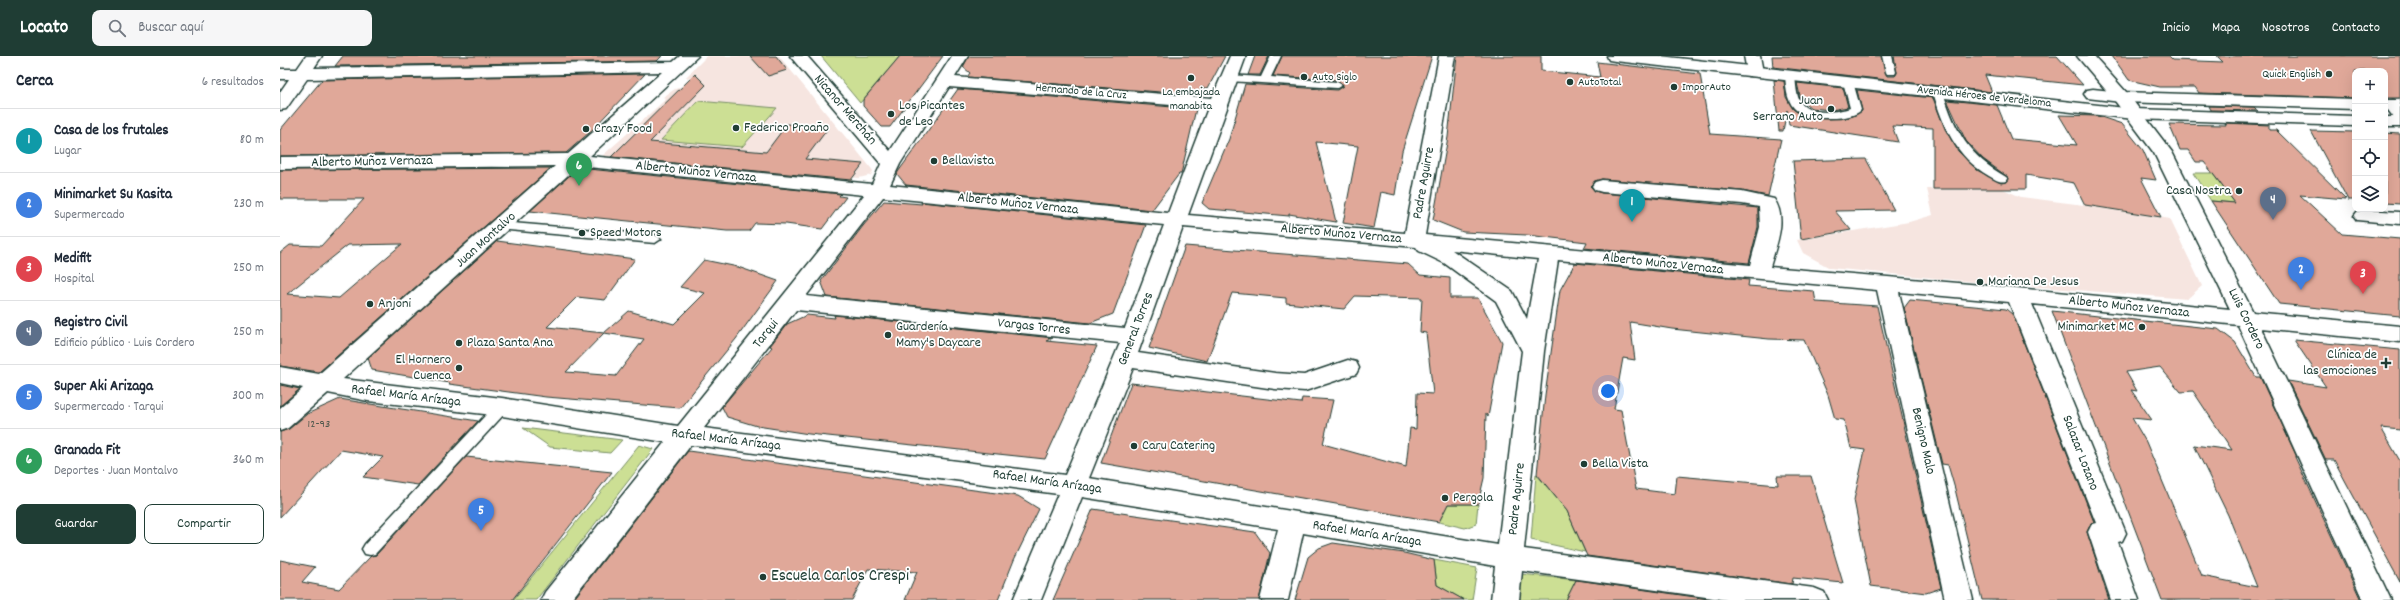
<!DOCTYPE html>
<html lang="es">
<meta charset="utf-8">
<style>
:root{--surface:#fff;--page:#f6f6f7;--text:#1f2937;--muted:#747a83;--line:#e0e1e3;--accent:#1f3d34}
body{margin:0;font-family:Dekko,sans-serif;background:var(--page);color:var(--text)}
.controls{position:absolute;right:12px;top:12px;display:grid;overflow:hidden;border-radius:8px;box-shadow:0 4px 16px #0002}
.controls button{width:36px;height:36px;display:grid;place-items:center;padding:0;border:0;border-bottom:1px solid var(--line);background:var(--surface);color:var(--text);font:20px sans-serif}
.you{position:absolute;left:1328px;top:335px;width:14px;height:14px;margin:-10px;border:3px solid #fff;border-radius:50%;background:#1a73e8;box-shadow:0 0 0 6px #1a73e833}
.badge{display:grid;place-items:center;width:26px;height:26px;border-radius:50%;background:var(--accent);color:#fff;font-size:13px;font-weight:700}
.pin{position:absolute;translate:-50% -33px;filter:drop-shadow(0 1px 2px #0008)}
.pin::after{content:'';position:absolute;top:21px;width:14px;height:12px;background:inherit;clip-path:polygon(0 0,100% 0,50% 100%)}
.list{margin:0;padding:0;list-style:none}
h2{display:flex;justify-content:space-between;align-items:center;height:52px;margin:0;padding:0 16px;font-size:17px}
h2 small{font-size:13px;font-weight:400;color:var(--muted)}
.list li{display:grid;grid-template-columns:26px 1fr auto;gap:12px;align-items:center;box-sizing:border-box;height:64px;padding:0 16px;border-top:1px solid var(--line)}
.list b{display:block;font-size:15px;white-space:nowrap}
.list p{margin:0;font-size:13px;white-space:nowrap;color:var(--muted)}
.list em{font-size:13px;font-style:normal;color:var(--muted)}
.actions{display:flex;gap:8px;padding:12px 16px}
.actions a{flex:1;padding:9px 0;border:1px solid var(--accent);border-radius:8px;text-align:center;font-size:14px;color:var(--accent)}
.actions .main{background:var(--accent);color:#fff}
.icon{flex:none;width:22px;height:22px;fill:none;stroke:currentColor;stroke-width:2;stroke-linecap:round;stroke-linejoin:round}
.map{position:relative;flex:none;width:2120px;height:544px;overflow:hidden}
header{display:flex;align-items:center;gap:24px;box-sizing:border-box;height:56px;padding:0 20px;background:var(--accent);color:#fff}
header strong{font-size:19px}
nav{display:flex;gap:22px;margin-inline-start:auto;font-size:14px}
.search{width:280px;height:36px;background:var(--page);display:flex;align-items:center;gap:10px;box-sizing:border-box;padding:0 14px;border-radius:8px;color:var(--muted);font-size:15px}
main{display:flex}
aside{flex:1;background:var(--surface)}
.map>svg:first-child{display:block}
.built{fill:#f6e5e0}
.green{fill:#ccdf94;stroke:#768e64}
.building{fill:#e0a899;stroke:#1f3d34;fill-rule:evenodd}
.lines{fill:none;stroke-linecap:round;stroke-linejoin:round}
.lane-casing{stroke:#1f3d34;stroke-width:3}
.street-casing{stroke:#1f3d34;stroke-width:3}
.secondary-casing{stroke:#1f3d34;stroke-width:3}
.lane{fill:#fff;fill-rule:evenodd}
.street{fill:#fff;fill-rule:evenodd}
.secondary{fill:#fff;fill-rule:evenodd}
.poi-dot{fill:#1f3d34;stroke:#fff;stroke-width:1.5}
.labels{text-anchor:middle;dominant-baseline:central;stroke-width:3.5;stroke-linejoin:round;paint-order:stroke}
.far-poi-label{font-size:12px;fill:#1f3d34;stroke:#fff;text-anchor:start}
.far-street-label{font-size:12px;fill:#1f3d34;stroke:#fff}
.number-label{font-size:12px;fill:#4f584d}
.poi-label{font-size:14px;fill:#1f3d34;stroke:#fff;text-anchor:start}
.street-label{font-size:14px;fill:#1f3d34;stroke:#fff}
.near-poi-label{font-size:17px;fill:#1f3d34;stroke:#fff;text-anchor:start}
</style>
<header>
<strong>Locato</strong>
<div class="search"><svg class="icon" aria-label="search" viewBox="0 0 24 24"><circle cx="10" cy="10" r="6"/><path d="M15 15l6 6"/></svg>Buscar aquí</div>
<nav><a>Inicio</a><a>Mapa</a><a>Nosotros</a><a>Contacto</a></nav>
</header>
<main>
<aside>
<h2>Cerca<small>6 resultados</small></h2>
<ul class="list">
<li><span class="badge" style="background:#0f9aa8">1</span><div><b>Casa de los frutales</b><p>Lugar</p></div><em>80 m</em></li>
<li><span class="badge" style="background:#3f7fe0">2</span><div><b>Minimarket Su Kasita</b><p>Supermercado</p></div><em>230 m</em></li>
<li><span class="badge" style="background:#e0444e">3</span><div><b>Medifit</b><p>Hospital</p></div><em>250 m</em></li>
<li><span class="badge" style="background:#5c6f8a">4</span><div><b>Registro Civil</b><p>Edificio público · Luis Cordero</p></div><em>250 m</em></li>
<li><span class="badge" style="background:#3f7fe0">5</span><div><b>Super Aki Arizaga</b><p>Supermercado · Tarqui</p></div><em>300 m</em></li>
<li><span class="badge" style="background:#2e9e5b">6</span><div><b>Granada Fit</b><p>Deportes · Juan Montalvo</p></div><em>360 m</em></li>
</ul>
<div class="actions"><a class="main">Guardar</a><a>Compartir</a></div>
</aside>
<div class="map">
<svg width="2120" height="544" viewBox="0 0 2120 544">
<rect width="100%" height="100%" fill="#fff"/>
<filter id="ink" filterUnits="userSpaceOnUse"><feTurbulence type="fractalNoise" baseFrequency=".025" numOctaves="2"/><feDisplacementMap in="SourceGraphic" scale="8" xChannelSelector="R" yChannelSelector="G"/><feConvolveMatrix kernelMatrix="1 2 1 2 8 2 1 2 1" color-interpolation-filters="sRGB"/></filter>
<g filter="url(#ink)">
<!-- built -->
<g class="built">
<polygon points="427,0 499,0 591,112 593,115 591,119 579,122 321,101 386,43 383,41 395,33 404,30 411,22 405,22"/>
<polygon points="1647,133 1723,133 1741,141 1835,153 1890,163 1922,230 1907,243 1685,225 1550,212 1523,197 1517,184 1629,166 1653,159"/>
</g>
<!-- green -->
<g class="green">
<polygon points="541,0 620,0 580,47"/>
<polygon points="418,45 497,52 462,91 381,84"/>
<polygon points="1913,117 1932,117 1955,147 1931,145"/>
<polygon points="243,372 342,384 330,397 270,391"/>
<polygon points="359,389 373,393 256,544 233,544"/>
<polygon points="1256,418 1287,455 1305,496 1251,484"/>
<polygon points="1168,448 1198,448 1196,468 1185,472 1159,466"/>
<polygon points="1154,504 1197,512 1192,544 1184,544 1157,529"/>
<polygon points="1241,518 1296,524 1286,544 1239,544"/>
</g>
<!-- building -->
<g class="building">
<polygon points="63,0 382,0 377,5 55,10"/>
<polygon points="470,0 496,0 507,14 488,20"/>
<polygon points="620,0 663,0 610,71 602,71 583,50 583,44"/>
<polygon points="689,0 945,0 928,32 921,32 919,39 687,21 690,17 683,11"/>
<polygon points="975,0 989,0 980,19 968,19"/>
<polygon points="1002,0 1152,0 1122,95 1115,139 1101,136 1094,172 1063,167 1078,90 1036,86 1056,166 1009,158 1009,160 929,153 922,147 949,83 965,28 1057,34 1063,30 1057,24 993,20"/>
<polygon points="1177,0 1261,0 1261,15 1320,21 1317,6 1420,18 1430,78 1501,83 1488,140 1462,135 1322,123 1315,125 1310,130 1315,135 1322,137 1478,152 1478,171 1469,207 1304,192 1307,186 1247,179 1183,176 1153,164 1168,81"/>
<polygon points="1492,0 1601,0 1607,20 1615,20 1617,17 1614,0 1777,0 1803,29 1705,19 1712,36 1493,11"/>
<polygon points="1832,0 1889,0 1893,4 1943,6 1937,0 2120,0 2120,42 2105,42 2105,15 2075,15 2075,42 1919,37 1915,31 1880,31 1849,24"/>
<polygon points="365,18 310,76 286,97 0,100 0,74 42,24"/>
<polygon points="415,18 426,29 370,86 486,96 507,68 549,71 525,103 583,108 571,124 331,101"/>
<polygon points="1494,24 1504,25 1506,41 1513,53 1519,57 1537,63 1568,62 1582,55 1577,34 1653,42 1665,73 1678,95 1697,114 1721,127 1727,126 1729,122 1703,103 1686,85 1667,44 1717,49 1731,83 1797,89 1779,59 1818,60 1842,68 1863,94 1876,124 1861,122 1881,161 1805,149 1794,127 1746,119 1746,133 1653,133 1653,72 1612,70 1618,86 1509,69 1507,54 1503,75 1499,75"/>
<polygon points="1517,27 1563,32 1568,51 1551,54 1531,52 1521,44"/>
<polygon points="678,33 916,53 901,118 899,118 872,154 626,129 617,118 618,116"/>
<polygon points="1929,50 1974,51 1978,55 1931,54"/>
<polygon points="1945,67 1989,69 1989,74 1996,74 2066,143 2020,139 2062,178 2120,183 2120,260 1999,248 1931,145 1955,147 1924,106 1916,106 1908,94 1900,94 1889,68 1946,69"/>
<polygon points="2031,75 2075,76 2075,144 2068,144"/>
<polygon points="2105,77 2120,78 2120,148 2105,147"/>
<polygon points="1586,103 1614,154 1555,155 1571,174 1521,183 1513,105"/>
<path d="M271 112 39 316 0 310V197L10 189 41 190 84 143H0V114ZM122 188 59 242 7 238 68 189Z"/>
<polygon points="298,112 561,138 559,140 566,141 542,173 506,168 475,167 469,175 447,175 250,155"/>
<polygon points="604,145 642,148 641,146 866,169 833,258 810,267 547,241 541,225 583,170"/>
<path d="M217 185 355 203 325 244 297 241 267 271 324 277 349 255 394 268 425 237 400 231 424 204 458 211 498 225 456 283 400 352 266 341 169 328 170 327 92 314 88 302ZM324 277 364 283 336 320 286 316Z"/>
<polygon points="905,190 1128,208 1140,219 1170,222 1170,242 1198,242 1222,286 1208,361 1206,358 1204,422 1198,448 1168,448 1159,466 821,407 851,327 1021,347 1022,342 1053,344 1043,388 1126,411 1130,372 1136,373 1137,337 1153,338 1146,277 1140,276 1142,242 1075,240 1064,253 1006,247 1006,242 952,237 927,305 869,292"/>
<polygon points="1295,207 1469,224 1468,230 1534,235 1536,246 1597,250 1661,532 1646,537 1591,530 1574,444 1585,394 1571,392 1564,364 1555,363 1548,339 1524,284 1489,283 1392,273 1350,266 1355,304 1343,302 1334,353 1341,354 1356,433 1395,438 1397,420 1498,429 1497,420 1531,420 1563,527 1513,522 1512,528 1307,500 1287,455 1257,418 1265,339 1280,234"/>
<polygon points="1630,244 1726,253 1733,259 1814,466 1811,467 1807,476 1829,544 1702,544 1675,433 1668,409 1662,408 1624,252"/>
<path d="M1772 255 1938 273 1955 286 1976 321H1980L2017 401H2015L2081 544H1882ZM1880 311 1901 336 1913 335 1952 394 1914 389 1948 459 1977 531 1922 520 1866 386 1852 362 1872 364 1851 334 1857 335 1846 316Z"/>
<polygon points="527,259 555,262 554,259 773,282 766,285 817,290 765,403 529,378 477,370 447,361 442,351 445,347 492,291 490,290 507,268"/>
<polygon points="2014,284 2120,294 2120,374 2101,372 2120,405 2120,526 2054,404 2046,404 2008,325 2046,331"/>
<polygon points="0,329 20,333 0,350"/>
<polygon points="60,343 90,348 198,365 138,429 83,421 103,401 61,394 0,461 0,376 9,373 27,358"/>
<polygon points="408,395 738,440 759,453 734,504 718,544 625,544 637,516 588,513 572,544 293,544"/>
<polygon points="186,401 332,416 232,544 0,544 0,504 35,511 22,526 59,533 91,500 96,499"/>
<polygon points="813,453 975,476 990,497 979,544 773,544"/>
<polygon points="1053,487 1124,497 1154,504 1157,529 1184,544 1015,544 1028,501 1039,492"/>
<polygon points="1296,524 1304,525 1436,544 1286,544"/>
</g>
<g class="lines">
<defs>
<g id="lane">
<polygon points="991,0 1001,0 991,21 1057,26 1062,29 1057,32 949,25 944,22 949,19 981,21"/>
<polygon points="1602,0 1612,0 1616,16 1615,18 1607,18 1606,16"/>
<path d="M1510 16 1515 19C1516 28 1516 40 1521 47 1530 60 1558 56 1570 52L1563 26 1568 23 1573 26 1581 54C1571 66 1524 64 1514 52 1506 43 1506 30 1505 19Z"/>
<path d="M1658 33 1663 36C1676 77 1688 99 1726 121L1728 123 1726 125C1719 127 1715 123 1709 120 1676 101 1663 70 1653 36Z"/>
<polygon points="221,166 375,179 381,183 375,187 217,173 215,170"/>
<polygon points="222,346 227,347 229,351 227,355 95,498 90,499 85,498 82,493 85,488 217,347"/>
</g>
<g id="street">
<path d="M26 0H42L34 12 393 6 400 0H418L310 100 592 128 601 108 510 0H527L610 95 672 0H688L675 21 932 42 950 0H966L908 159 1125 177 1159 0H1175L1145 179 1470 209 1480 171 1479 151 1462 148 1322 136 1315 134 1312 130 1315 126 1322 124 1462 136 1494 143C1508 163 1496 189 1490 211L1737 232 1950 253 1874 97 1835 45 1797 0H1814L1847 37 1892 96 1973 256 2120 270V286L1981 272 2111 544H2083L1958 269 1752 248 1846 477 1842 485 1838 486 1859 544H1831L1808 476 1812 468 1816 467 1729 246 1619 236 1693 544H1665L1597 234 1278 204 1264 295 1244 493 1534 532 1544 536 1548 544H1447L1242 515 1239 544H1211L1215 510 1023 477 1008 544H980L998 473 802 441 761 544H733L778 438 415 389H411L291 544H261L265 536 385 386 222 360 88 345 48 337 8 372 0 375V352L23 332 0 327V311L39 318 275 110 0 113V101L288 98 382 16 27 23 6 53 0 54V36L9 23H0V13H17ZM669 31 928 52 888 157 610 129 620 108ZM298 110 584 139 398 370 222 342 63 323ZM603 141 884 169 845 272 526 240ZM903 171 1136 191 1139 195 1164 207 1216 245 1242 295 1218 489 809 422 853 312 995 333 1025 335 1076 318 1079 312 1076 306 1068 304 1024 319 995 317 858 297ZM1172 194 1258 203 1247 263 1232 235ZM516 254 840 287 785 419 424 372Z"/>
<polygon points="1464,0 1480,0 1483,16 1480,20 1468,20"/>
<polygon points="2113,44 2120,46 2120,63 2114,62 2105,50 2107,45"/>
<polygon points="2084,154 2120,156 2120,168 2077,164 2074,160 2077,156"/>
</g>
<g id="secondary">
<polygon points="1327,0 1380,0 1854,53 2075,60 2075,70 1854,63 1335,5 1329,4"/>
<polygon points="1813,33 1841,36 2075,43 2075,53 1841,46 1807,42 1804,38 1807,34"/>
<rect x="2105" y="44" width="15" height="10"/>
<rect x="2105" y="61" width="15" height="10"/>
</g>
</defs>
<!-- lane casing -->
<use href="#lane" class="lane-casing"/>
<!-- street casing -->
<use href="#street" class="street-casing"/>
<!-- secondary casing -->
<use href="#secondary" class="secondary-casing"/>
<!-- lane -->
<use href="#lane" class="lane"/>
<!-- street -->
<use href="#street" class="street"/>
<!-- secondary -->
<use href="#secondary" class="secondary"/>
</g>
</g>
<!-- markers -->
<g class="poi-dot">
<circle cx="2049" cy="18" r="4"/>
<circle cx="1024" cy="21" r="4"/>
<circle cx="911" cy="22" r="4"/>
<circle cx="1290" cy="26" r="4"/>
<circle cx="1394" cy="31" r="4"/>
<circle cx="1551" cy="53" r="4"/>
<circle cx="611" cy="58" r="4"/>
<circle cx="456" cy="72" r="4"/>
<circle cx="306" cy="73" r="4"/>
<circle cx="654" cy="105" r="4"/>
<circle cx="1959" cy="135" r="4"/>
<circle cx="302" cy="177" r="4"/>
<circle cx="1700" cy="226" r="4"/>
<circle cx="90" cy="248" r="4"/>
<circle cx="1862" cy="271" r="4"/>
<circle cx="608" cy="279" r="4"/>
<circle cx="179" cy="287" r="4"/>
<path d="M2104 301h4v4h4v4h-4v4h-4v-4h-4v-4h4z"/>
<circle cx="179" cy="312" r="4"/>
<circle cx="854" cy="390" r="4"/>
<circle cx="1304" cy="408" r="4"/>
<circle cx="1165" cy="442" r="4"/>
<circle cx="483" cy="521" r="4"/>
</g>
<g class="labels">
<!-- far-poi labels -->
<g class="far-poi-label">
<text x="2041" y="18" text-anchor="end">Quick English</text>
<text x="1032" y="21">Auto Siglo</text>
<text x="1298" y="26">AutoTotal</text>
<text x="1402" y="31">ImporAuto</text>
<text x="911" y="36" text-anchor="middle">La embajada<tspan x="911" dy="14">manabita</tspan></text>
</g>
<!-- far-street labels -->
<g class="far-street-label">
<text transform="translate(801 36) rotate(5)">Hernando de la Cruz</text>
<text transform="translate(1704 41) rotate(6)">Avenida Héroes de Verdeloma</text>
</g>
<!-- number labels -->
<g class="number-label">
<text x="39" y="368">12-93</text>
</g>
<!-- poi labels -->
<g class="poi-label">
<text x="1543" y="45" text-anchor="end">Juan<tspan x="1543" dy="16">Serrano Auto</tspan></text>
<text x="619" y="50">Los Picantes<tspan x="619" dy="16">de Leo</tspan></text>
<text x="464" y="72">Federico Proaño</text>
<text x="314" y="73">Crazy Food</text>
<text x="662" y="105">Bellavista</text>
<text x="1951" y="135" text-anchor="end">Casa Nostra</text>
<text x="310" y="177">Speed Motors</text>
<text x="1708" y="226">Mariana De Jesus</text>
<text x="98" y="248">Anjoni</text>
<text x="616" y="271">Guardería<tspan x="616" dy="16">Mamy's Daycare</tspan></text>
<text x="1854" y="271" text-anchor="end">Minimarket MC</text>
<text x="187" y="287">Plaza Santa Ana</text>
<text x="2097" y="299" text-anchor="end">Clínica de<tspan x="2097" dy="16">las emociones</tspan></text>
<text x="171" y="304" text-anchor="end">El Hornero<tspan x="171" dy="16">Cuenca</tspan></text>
<text x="862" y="390">Caru Catering</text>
<text x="1312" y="408">Bella Vista</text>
<text x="1173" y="442">Pergola</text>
</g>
<!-- street labels -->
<g class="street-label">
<text transform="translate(565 54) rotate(49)">Nicanor Merchán</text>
<text transform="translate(92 106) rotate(-1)">Alberto Muñoz Vernaza</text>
<text transform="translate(416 116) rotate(6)">Alberto Muñoz Vernaza</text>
<text transform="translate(1144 127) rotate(-80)">Padre Aguirre</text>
<text transform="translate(738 148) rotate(6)">Alberto Muñoz Vernaza</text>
<text transform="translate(1061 178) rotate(5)">Alberto Muñoz Vernaza</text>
<text transform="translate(206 184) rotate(-42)">Juan Montalvo</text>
<text transform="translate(1383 208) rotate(6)">Alberto Muñoz Vernaza</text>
<text transform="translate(1849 251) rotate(6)">Alberto Muñoz Vernaza</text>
<text transform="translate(1966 263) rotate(64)">Luis Cordero</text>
<text transform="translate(754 271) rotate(6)">Vargas Torres</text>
<text transform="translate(856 273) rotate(-69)">General Torres</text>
<text transform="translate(486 278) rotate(-51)">Tarqui</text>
<text transform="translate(126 340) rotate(7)">Rafael María Arízaga</text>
<text transform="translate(446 384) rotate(7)">Rafael María Arízaga</text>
<text transform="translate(1643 385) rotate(77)">Benigno Malo</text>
<text transform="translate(1800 397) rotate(69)">Salazar Lozano</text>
<text transform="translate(767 426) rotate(8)">Rafael María Arízaga</text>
<text transform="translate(1237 443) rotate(-84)">Padre Aguirre</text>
<text transform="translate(1087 478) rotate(9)">Rafael María Arízaga</text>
</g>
<!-- near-poi labels -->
<g class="near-poi-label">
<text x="491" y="521">Escuela Carlos Crespi</text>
</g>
</g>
</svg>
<div class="controls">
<button>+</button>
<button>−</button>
<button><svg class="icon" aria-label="locate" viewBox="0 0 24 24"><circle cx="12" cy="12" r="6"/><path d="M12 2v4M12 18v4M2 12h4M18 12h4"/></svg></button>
<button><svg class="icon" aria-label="layers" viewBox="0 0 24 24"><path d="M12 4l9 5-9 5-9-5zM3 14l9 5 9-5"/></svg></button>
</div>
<div class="you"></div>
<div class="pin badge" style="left:1352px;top:166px;background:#0f9aa8">1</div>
<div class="pin badge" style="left:2021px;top:234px;background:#3f7fe0">2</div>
<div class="pin badge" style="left:2083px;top:238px;background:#e0444e">3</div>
<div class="pin badge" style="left:1993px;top:164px;background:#5c6f8a">4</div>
<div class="pin badge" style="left:201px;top:475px;background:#3f7fe0">5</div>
<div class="pin badge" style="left:299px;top:130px;background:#2e9e5b">6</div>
</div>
</main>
